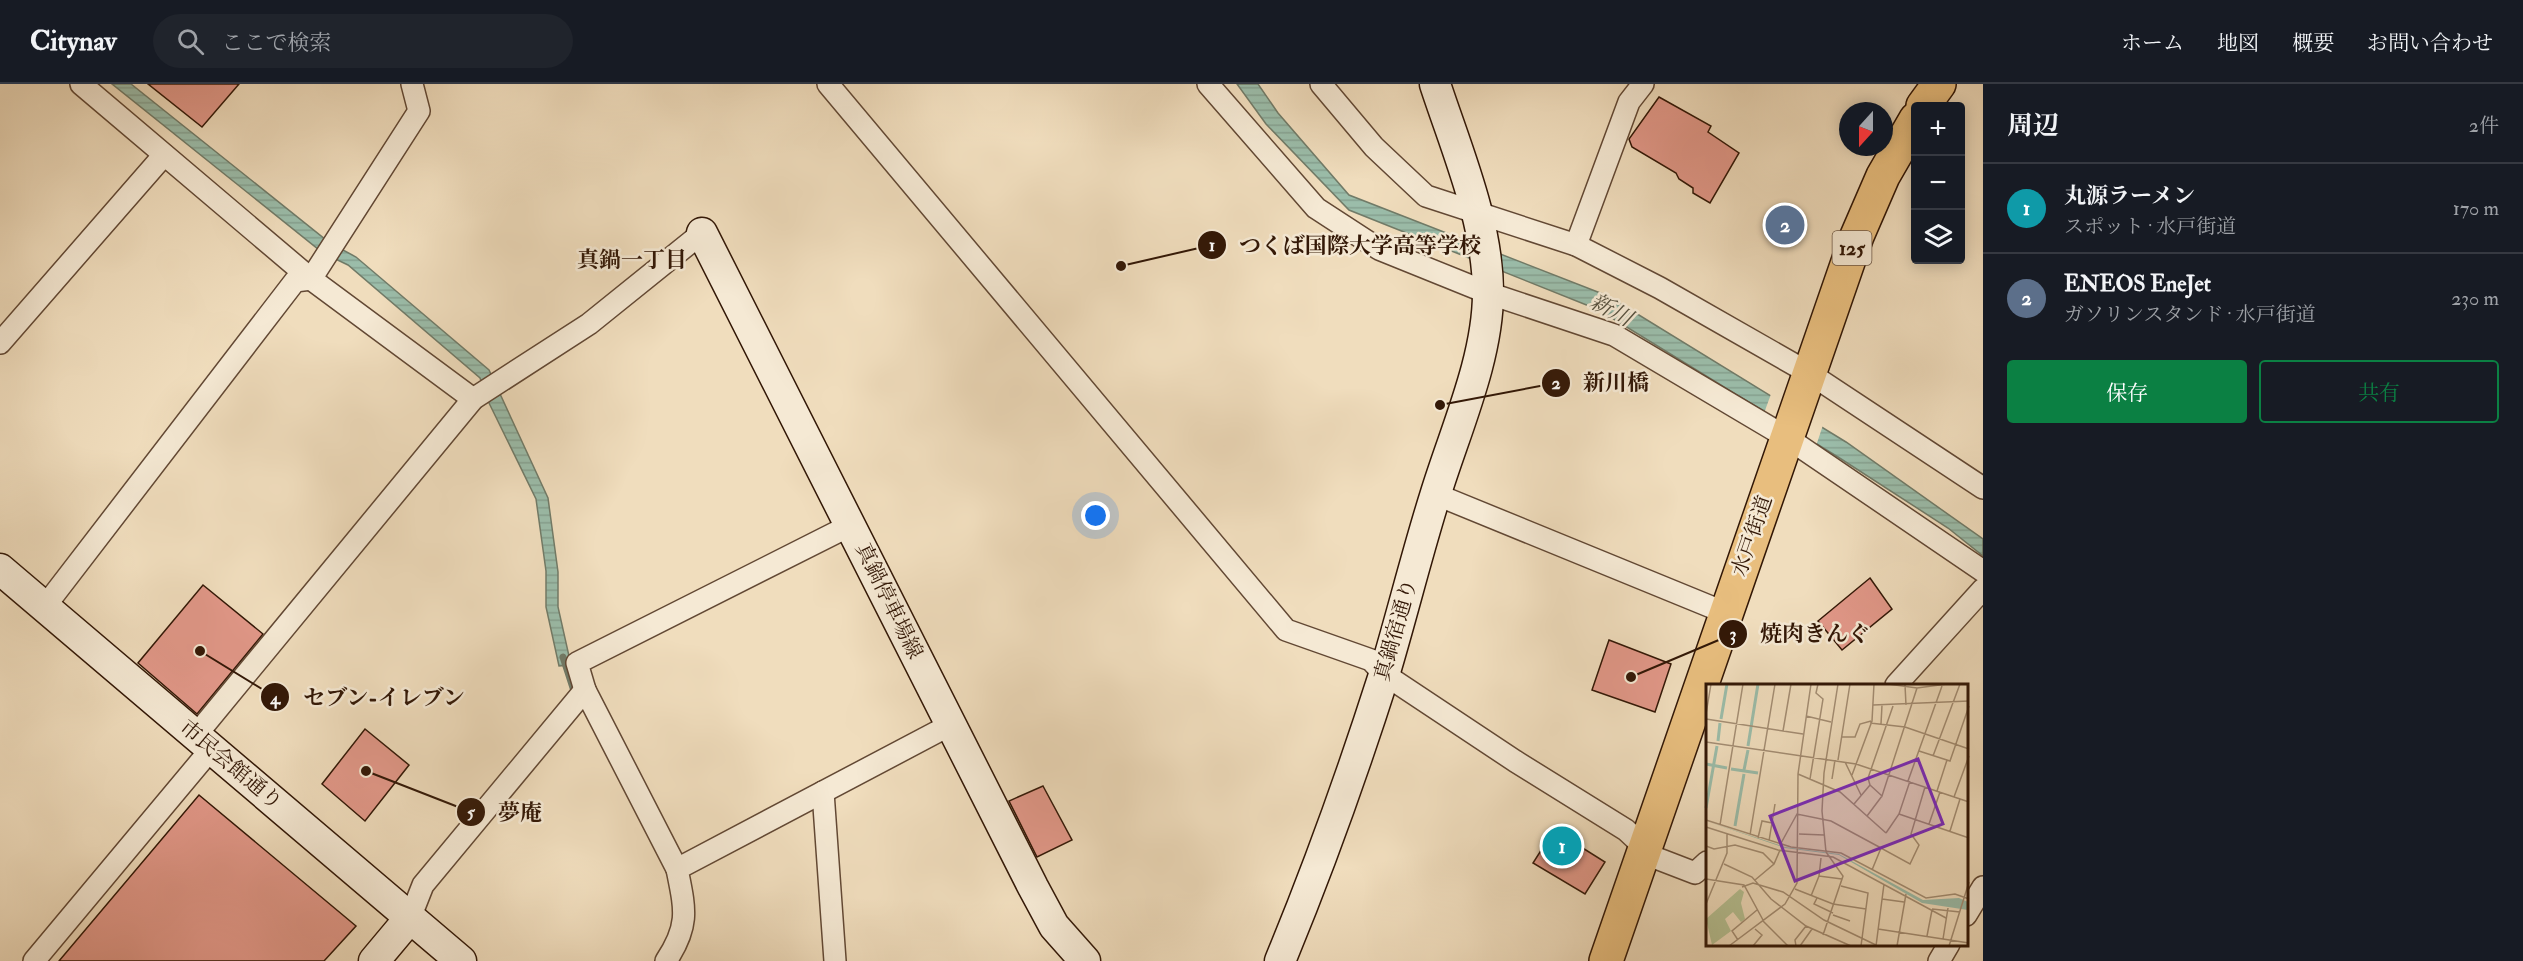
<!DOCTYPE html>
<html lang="ja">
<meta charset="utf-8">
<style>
:root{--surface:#171b24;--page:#20242c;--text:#f1f3f6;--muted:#9ea1a6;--line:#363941;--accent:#0b8043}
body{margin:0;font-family:"IM FELL Double Pica","Noto Serif JP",serif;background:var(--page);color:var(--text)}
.controls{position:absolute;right:18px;top:18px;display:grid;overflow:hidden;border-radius:6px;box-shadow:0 3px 15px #0003}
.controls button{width:54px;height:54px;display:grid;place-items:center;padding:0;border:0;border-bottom:2px solid var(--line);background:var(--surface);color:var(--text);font:30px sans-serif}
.compass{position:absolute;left:1839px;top:18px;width:54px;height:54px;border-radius:50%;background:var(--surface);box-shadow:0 3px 15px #0003;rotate:201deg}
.you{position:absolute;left:1096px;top:432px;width:21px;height:21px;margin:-15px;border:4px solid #fff;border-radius:50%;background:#1a73e8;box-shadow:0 0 0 9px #1a73e833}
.badge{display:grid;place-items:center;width:39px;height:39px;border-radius:50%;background:var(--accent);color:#fff;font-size:20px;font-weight:700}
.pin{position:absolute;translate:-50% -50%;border:3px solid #fff;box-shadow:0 2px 6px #0006}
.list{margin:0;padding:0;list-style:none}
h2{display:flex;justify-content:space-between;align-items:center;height:78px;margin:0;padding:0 24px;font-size:26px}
h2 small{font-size:20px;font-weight:400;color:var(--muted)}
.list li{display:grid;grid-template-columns:39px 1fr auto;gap:18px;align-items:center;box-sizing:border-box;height:90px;padding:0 24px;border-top:2px solid var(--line)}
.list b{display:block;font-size:22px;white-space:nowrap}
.list p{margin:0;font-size:20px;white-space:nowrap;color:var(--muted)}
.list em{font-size:20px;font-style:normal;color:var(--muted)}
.actions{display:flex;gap:12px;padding:18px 24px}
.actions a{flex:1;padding:14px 0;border:2px solid var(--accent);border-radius:6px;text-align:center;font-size:21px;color:var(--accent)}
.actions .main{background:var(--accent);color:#fff}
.icon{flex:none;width:33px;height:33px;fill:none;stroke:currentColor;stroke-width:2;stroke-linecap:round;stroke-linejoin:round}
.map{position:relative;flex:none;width:1983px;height:877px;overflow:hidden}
header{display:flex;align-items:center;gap:36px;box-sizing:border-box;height:84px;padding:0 30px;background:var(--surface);border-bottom:2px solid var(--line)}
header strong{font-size:28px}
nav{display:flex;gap:33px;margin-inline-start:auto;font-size:21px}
.search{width:420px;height:54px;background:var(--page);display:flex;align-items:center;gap:15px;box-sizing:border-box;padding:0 21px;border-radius:33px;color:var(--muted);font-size:22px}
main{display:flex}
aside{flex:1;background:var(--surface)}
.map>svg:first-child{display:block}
.water{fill:url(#water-rules);stroke:#717b68;stroke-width:1.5}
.pier{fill:#f0ddbd}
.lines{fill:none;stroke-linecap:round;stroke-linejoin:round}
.stream{stroke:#717b68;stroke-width:7}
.building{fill:#e29889;stroke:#321706;stroke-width:1.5}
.street-casing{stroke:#624834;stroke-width:24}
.secondary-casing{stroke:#321706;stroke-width:33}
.highway-casing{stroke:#321706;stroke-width:36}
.street{stroke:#f5e9d4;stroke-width:21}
.secondary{stroke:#f5e9d4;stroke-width:30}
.highway{stroke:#e8be7e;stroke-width:33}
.labels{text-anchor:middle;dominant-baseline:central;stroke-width:5;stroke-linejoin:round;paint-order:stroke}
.shield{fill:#f5e9d4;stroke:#6c5644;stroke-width:1.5}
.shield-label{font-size:20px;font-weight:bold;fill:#321706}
.street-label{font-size:21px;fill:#321706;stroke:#f5e9d4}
.neighbourhood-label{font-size:22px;font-weight:bold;fill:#321706;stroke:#f5e9d4}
.water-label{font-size:22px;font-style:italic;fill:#57513f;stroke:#f5e9d4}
.inset-river{fill:none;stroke:#9bbdaa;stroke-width:3}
.inset-road{fill:none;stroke:#a48e74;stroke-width:1.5}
.view{fill:#7b2cbf;fill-opacity:0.15;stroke:#7b2cbf;stroke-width:3}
.inset-edge{fill:none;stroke:#321706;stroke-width:3}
.leader{fill:none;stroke:#321706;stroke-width:2}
.callout-dot{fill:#321706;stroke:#f5e9d4;stroke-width:2}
.mark-label{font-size:18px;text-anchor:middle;font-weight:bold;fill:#fff}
.callout-label{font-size:22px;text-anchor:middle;font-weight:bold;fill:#321706;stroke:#f5e9d4;stroke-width:5;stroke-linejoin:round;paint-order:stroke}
</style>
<header>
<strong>Citynav</strong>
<div class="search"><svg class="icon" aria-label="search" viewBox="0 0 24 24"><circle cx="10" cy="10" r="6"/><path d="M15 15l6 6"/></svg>ここで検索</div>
<nav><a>ホーム</a><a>地図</a><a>概要</a><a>お問い合わせ</a></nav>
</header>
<main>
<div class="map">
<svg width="1983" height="877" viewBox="0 0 1983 877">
<defs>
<pattern id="water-rules" width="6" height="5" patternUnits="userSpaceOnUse" patternTransform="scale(1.5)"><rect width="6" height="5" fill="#9bbdaa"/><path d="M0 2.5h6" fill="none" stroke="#86a291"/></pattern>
</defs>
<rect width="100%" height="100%" fill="#f0ddbd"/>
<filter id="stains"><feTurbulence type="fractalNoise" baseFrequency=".00333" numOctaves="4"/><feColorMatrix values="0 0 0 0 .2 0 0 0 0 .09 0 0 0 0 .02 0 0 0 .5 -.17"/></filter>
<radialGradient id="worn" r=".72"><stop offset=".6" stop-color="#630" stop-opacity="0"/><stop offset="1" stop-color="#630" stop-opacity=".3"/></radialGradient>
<!-- water -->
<g class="water">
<polygon points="112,0 131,0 330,159 356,173 489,286 548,414 558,488 558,523 571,581 559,582 546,523 546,487 536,415 489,319 480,294 348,181 323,169"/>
<polygon points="1237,0 1258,0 1278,29 1349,111 1608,212 1846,358 1983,455 1983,472 1948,444 1838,373 1599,226 1349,126 1266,40"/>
</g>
<!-- pier -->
<polygon class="pier" points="1771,310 1823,341 1816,362 1763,332"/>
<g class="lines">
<!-- stream -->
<polyline class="stream" points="563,573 574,607"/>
</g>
<!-- building -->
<g class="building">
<polygon points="148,0 239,0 202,43"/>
<polygon points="1659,13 1711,42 1708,48 1739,69 1710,119 1693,109 1693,104 1679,95 1676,89 1632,63 1629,55"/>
<polygon points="1870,494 1892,525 1842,566 1818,537"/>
<polygon points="203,501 263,550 197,630 138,579"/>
<polygon points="1609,556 1671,580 1655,628 1592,606"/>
<polygon points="365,645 409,681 365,737 322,700"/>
<polygon points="1043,702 1072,756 1037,773 1009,717"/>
<polygon points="199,711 356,842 324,877 59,877"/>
<polygon points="1554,746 1605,778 1585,810 1533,779"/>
</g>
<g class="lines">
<defs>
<g id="street">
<polyline points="81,0 311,195 473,315"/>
<polyline points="828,0 1286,546 1371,576 1384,590 1515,677 1626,746 1656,774 1695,789 1707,778"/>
<polyline points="1208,0 1316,124 1379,165 1488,209 1614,251 1786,353 1983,487"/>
<polyline points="1321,0 1374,63 1426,112 1576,161 1660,204 1809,289 1983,404"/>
<polyline points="1576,161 1629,18 1643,0"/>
<polyline points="0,259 164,71"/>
<polyline points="1435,410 1726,529"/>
<polyline points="46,521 295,197 311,195 419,27 412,0"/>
<polyline points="1896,601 1983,505"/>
<polyline points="585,606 577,579 851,441"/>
<polyline points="196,651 473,315 589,240 702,149"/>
<polyline points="823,708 835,877"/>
<polyline points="1966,831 1983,803"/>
<polyline points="410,834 423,801 585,606 677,785"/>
<polyline points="34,877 212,664"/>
<path d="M666 877C690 841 685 825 677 785L950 641"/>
<polyline points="1939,877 1949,860"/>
</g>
<g id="secondary">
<polyline points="702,149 1033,803 1054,842 1085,877"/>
<polyline points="0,485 461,877"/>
<polyline points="374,877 410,834"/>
<path d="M1280 877C1319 783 1353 688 1384 591 1402 531 1417 469 1436 409 1455 347 1488 275 1488 209 1488 138 1457 67 1435 0"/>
</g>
<g id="highway">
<polyline points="1923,22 1939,0"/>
<polyline points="1606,877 1857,152 1883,92 1916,35"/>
</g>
</defs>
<!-- street casing -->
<use href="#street" class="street-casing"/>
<!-- secondary casing -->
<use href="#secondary" class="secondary-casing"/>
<!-- highway casing -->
<use href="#highway" class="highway-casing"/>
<!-- street -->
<use href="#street" class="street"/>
<!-- secondary -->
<use href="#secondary" class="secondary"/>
<!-- highway -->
<use href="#highway" class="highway"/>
</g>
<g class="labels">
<!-- shield labels -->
<rect class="shield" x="1832.5" y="147" width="39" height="34" rx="4.5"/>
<g class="shield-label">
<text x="1852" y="164">125</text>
</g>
<!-- street labels -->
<g class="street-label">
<text transform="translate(1752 452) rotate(-71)">水戸街道</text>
<text transform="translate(889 517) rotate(64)">真鍋停車場線</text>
<text transform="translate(1396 546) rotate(-74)">真鍋宿通り</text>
<text transform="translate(231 681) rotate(40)">市民会館通り</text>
</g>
<!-- neighbourhood labels -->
<g class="neighbourhood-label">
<text x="632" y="176">真鍋一丁目</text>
</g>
<!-- water labels -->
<g class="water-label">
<text transform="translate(1611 226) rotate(28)">新川</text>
</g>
</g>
<!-- overview -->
<g transform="translate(1706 600)">
<rect width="262" height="262" fill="#f0ddbd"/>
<path d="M34 205 38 208 35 219 39 235 35 238 27 228 19 235 25 247 6 261 0 235Z" fill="#b6c294"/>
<path d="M0 137 79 163 133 170 217 216 253 214 262 218V226L216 219 133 171 79 164Z" fill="#9bbdaa"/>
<path class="inset-river" d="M15 35 21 0M12 57 14 39M42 62 52 0M0 80 21 84M25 85 52 89M38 86 42 66M0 124 11 62M29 142 38 90"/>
<path class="inset-road" d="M182 0 211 4 241 0M199 1 200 21M167 21 263 17M0 30 5 0M100 32 125 38M0 35 97 50M164 39 199 43 263 65M175 40 176 21M77 47 85 0M135 53H149L154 40 165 37M0 58 150 80 263 118M213 67 244 77 263 22M227 72 254 0M132 76 144 0M139 78 155 111M92 90 134 108 180 149M146 91 166 37 168 0M104 95 117 15 110 9 112 0M126 95 129 76M202 97 236 2M164 101 176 112 211 4M231 107 241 76M248 113 263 72M148 120 164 101 162 94 187 22M193 130 263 154M161 132 176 112M0 136 85 163 135 169 220 214 249 210 263 215M223 140 234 108M14 141 37 0M0 143 72 166 127 173 240 234M244 147 254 115M180 149 193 130 204 97M93 150 118 151M44 151 69 0M52 154 56 137 66 139M63 157 69 120M74 161 91 130 125 137 175 164M0 162 8 165 29 161 57 169 68 180M18 180 46 193 65 215 100 242 145 262M166 186 175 164 204 180 213 161 205 150 219 103M113 192 115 174M0 195 38 201 57 236M49 196 68 180 74 166M135 202 162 209 155 262M36 203 47 199 77 208 118 236 172 262M89 205 127 220 160 225M105 212 113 192 136 195M111 214 108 220 127 229M176 215 198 218M0 220 21 169V150M226 225 254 228M127 231 144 237M57 237 82 262M172 245 263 259M117 251 137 192 120 168 116 127 118 89 132 0M221 252 226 226M237 255 242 224M32 256 26 247 51 226M23 262 79 220 91 199 92 90 105 0M47 262 56 251 49 245M90 262 89 256 100 242M94 262 106 245M170 262 178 200M191 262 200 210M243 262 263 198"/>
<path class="view" d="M212 75 237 140 89 197 64 132Z"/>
<rect width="262" height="262" class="inset-edge"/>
</g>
<!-- callouts -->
<path class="leader" d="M1121 182L1212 161M1440 321L1556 299M1631 593L1733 550M200 567L275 613M366 687L471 728"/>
<g class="callout-dot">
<circle cx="1121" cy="182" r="6"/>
<circle cx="1440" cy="321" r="6"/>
<circle cx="1631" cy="593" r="6"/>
<circle cx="200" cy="567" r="6"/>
<circle cx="366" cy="687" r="6"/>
<circle cx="1212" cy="161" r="15"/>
<circle cx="1556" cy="299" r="15"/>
<circle cx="1733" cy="550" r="15"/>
<circle cx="275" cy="613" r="15"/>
<circle cx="471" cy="728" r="15"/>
</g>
<g class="mark-label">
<text x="1212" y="167">1</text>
<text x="1556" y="305">2</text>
<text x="1733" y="556">3</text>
<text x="275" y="620">4</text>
<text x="471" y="734">5</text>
</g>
<g class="callout-label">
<text x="1360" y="169">つくば国際大学高等学校</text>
<text x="1616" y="306">新川橋</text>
<text x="1815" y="557">焼肉きんぐ</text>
<text x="384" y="621">セブン-イレブン</text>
<text x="520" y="736">夢庵</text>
</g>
<rect width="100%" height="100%" filter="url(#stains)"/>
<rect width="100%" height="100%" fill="url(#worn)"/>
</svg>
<div class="controls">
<button>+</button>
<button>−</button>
<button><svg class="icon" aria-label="layers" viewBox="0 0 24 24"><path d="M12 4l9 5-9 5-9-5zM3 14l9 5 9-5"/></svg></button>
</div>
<svg class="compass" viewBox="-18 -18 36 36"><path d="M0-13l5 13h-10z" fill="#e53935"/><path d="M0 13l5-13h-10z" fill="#9ea1a6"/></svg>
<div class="you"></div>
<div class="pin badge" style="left:1562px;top:762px;background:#0f9aa8">1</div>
<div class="pin badge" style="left:1785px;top:141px;background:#5c6f8a">2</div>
</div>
<aside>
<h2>周辺<small>2件</small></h2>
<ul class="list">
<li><span class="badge" style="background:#0f9aa8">1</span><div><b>丸源ラーメン</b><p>スポット · 水戸街道</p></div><em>170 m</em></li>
<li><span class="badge" style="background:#5c6f8a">2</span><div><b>ENEOS EneJet</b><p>ガソリンスタンド · 水戸街道</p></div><em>230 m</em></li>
</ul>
<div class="actions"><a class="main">保存</a><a>共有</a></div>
</aside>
</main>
